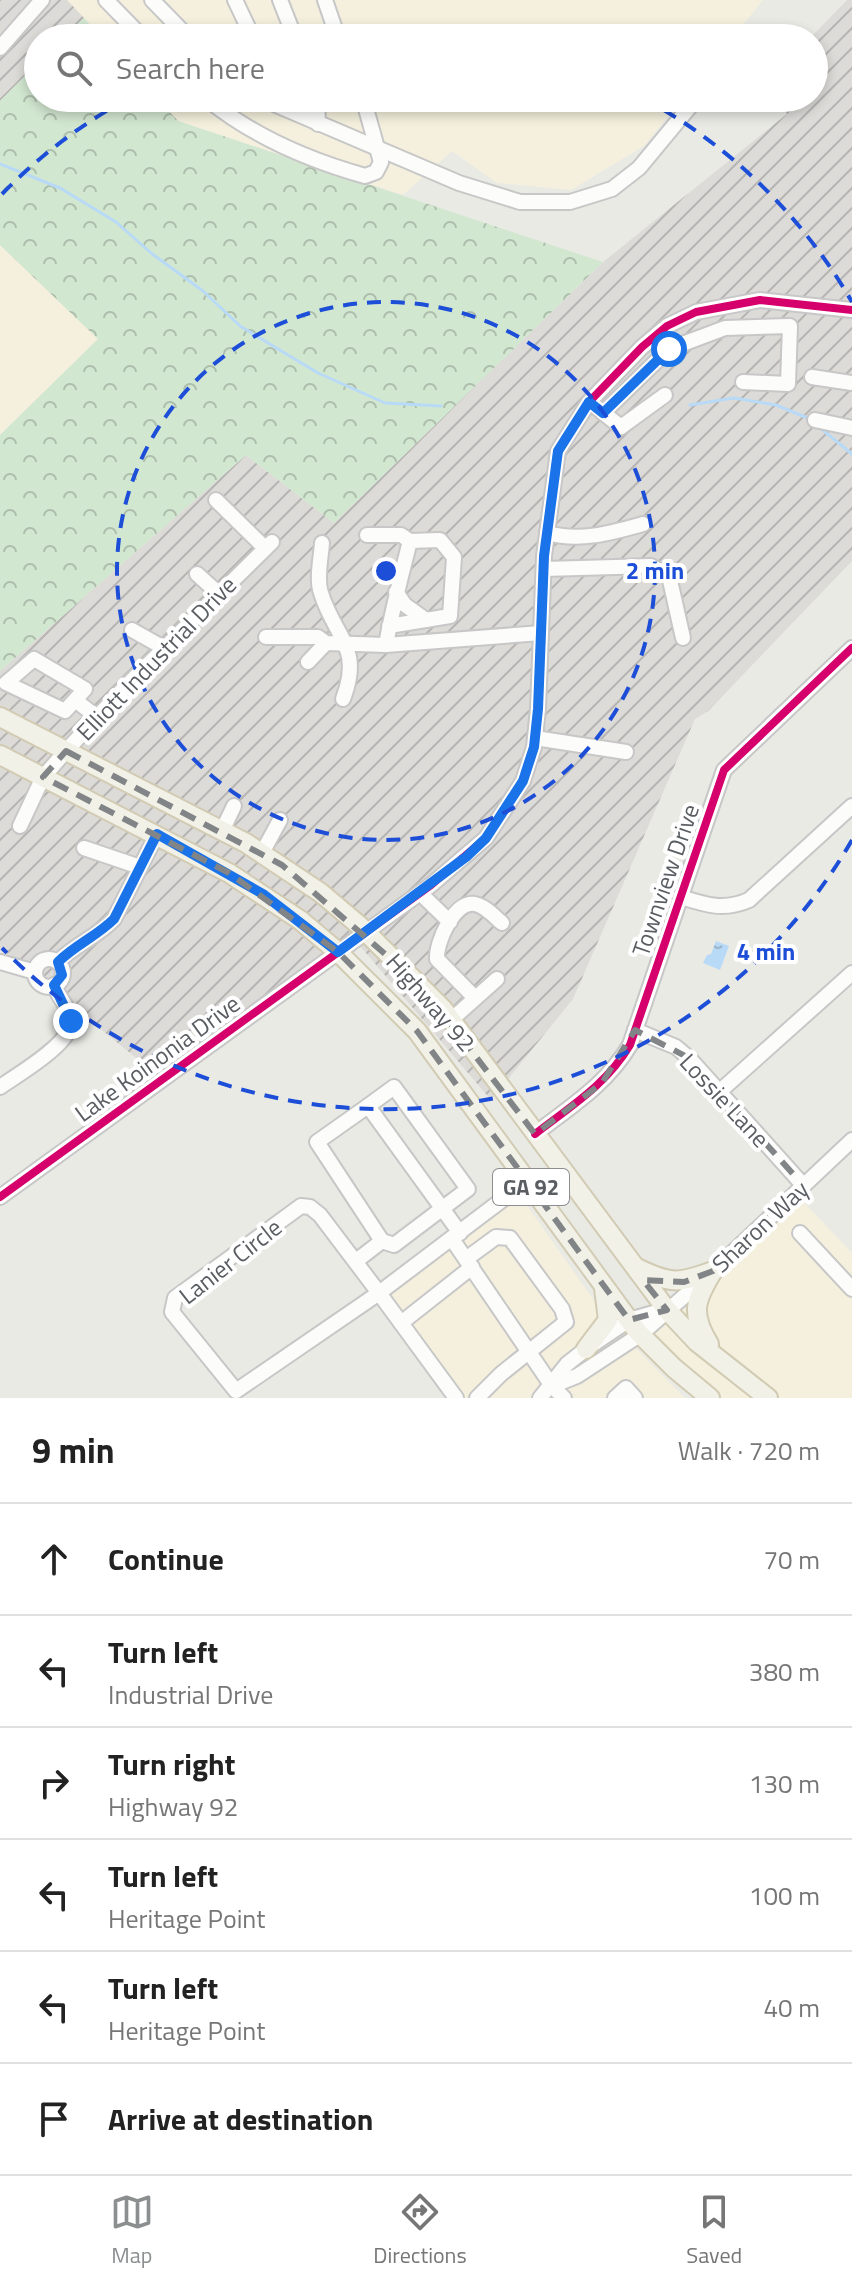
<!DOCTYPE html>
<meta charset="utf-8">
<style>
:root{--surface:#fff;--page:#f2f2f2;--text:#222;--muted:#767676;--line:#e0e0e0;--accent:#8c8f90}
body{margin:0;font-family:"Titillium Web",sans-serif;background:var(--page);color:var(--text)}
.stop{position:absolute;width:24px;height:24px;margin:-18px;border:6px solid #1a73e8;border-radius:50%;background:#fff}
.stop.end{background:#1a73e8;border-color:#fff;box-shadow:0 2px 8px #0008}
.list{margin:0;padding:0;list-style:none}
h2{display:flex;justify-content:space-between;align-items:center;height:104px;margin:0;padding:0 32px;font-size:34px}
h2 small{font-size:26px;font-weight:400;color:var(--muted)}
.list li{display:grid;grid-template-columns:52px 1fr auto;gap:24px;align-items:center;box-sizing:border-box;height:112px;padding:0 32px;border-top:2px solid var(--line)}
.list b{display:block;font-size:30px;white-space:nowrap}
.list p{margin:0;font-size:26px;white-space:nowrap;color:var(--muted)}
.list em{font-size:26px;font-style:normal;color:var(--muted)}
.icon{flex:none;width:44px;height:44px;fill:none;stroke:currentColor;stroke-width:2;stroke-linecap:round;stroke-linejoin:round}
.map{position:relative;flex:none;width:852px;height:1398px;overflow:hidden}
.search{position:absolute;background:var(--surface);box-shadow:0 4px 12px #0003;left:24px;right:24px;top:24px;height:88px;display:flex;align-items:center;gap:20px;box-sizing:border-box;padding:0 28px;border-radius:44px;color:var(--muted);font-size:30px}
.sheet{height:776px;background:var(--surface)}
nav{display:flex;justify-content:space-around;align-items:center;box-sizing:border-box;height:112px;border-top:2px solid var(--line);background:var(--surface);font-size:22px;color:var(--muted)}
nav a{display:grid;justify-items:center;gap:4px}
nav .on{color:var(--accent)}
.map>svg:first-child{display:block}
.commercial{fill:#f4f0dd}
.industrial{fill:url(#industrial-furrows)}
.forest{fill:url(#forest-crowns)}
.water{fill:url(#water-ripples)}
.lines{fill:none;stroke-linecap:round;stroke-linejoin:round}
.stream{stroke:#b8daf6;stroke-width:3}
.minor-casing{stroke:#c7c7c7;stroke-width:18}
.major-casing{stroke:#d2cbb3;stroke-width:22}
.minor{stroke:#fcfcfb;stroke-width:14}
.major{stroke:#f2f1e7;stroke-width:18}
.cycleway-casing{stroke:#fff;stroke-width:13}
.cycleway{stroke:#d6006c;stroke-width:8}
.route{stroke:#1a73e8;stroke-width:10}
.marked{fill:none;stroke:#828587;stroke-width:6;stroke-dasharray:16 10;stroke-linejoin:round}
.ring{fill:none;stroke:#1d4ed8;stroke-width:4;stroke-dasharray:14 10}
.labels{text-anchor:middle;dominant-baseline:central;stroke-width:8;stroke-linejoin:round;paint-order:stroke}
.shield{fill:#fff;stroke:#8c8e92;stroke-width:2}
.shield-label{font-size:22px;font-weight:bold;fill:#5a5e63}
.street-label{font-size:24px;fill:#5a5e63;stroke:#fff}
.centre{fill:#1d4ed8;stroke:#fff;stroke-width:4}
.ring-label{font-size:24px;text-anchor:middle;font-weight:bold;fill:#1d4ed8;stroke:#fff;stroke-width:8;stroke-linejoin:round;paint-order:stroke}
</style>
<div class="map">
<svg width="852" height="1398" viewBox="0 0 852 1398">
<defs>
<pattern id="industrial-furrows" width="10" height="10" patternUnits="userSpaceOnUse" patternTransform="scale(2)"><rect width="10" height="10" fill="#dddbd8"/><path d="M-1 1l2-2M0 10L10 0M9 11l2-2" fill="none" stroke="#b6b5b3"/></pattern>
<pattern id="forest-crowns" width="20" height="18" patternUnits="userSpaceOnUse" patternTransform="scale(2)"><rect width="20" height="18" fill="#d2e7d0"/><path d="M2 6a3 3 0 1 1 6 0M12 15a3 3 0 1 1 6 0" fill="none" stroke="#adbeac"/></pattern>
<pattern id="water-ripples" width="26" height="14" patternUnits="userSpaceOnUse" patternTransform="scale(2)"><rect width="26" height="14" fill="#b8daf6"/><path d="M2 4q2-2 4 0t4 0M15 11q2-2 4 0t4 0" fill="none" stroke="#99b4cb"/></pattern>
</defs>
<rect width="100%" height="100%" fill="#eaeae5"/>
<!-- commercial -->
<g class="commercial">
<polygon points="67,0 763,0 732,38 102,38"/>
<polygon points="157,98 683,98 644,146 571,190 497,183 452,151 403,195 178,121"/>
<polygon points="0,245 98,339 0,435"/>
<polygon points="516,1190 608,1320 685,1398 456,1398 379,1293"/>
<polygon points="795,1193 852,1253 852,1398 705,1398 643,1345"/>
</g>
<!-- industrial -->
<g class="industrial">
<polygon points="0,0 67,0 84,18 63,38 38,38 38,63 0,101"/>
<polygon points="847,0 852,0 852,561 708,711 695,719 573,999 491,1100 355,940 161,1078 0,948 0,671 246,455 334,523 603,262 787,114 776,98 814,98 814,38 810,38"/>
</g>
<!-- forest -->
<g class="forest">
<polygon points="84,18 102,38 63,38"/>
<polygon points="38,63 38,98 157,98 178,121 603,262 334,523 246,455 0,671 0,435 98,339 0,245 0,101"/>
</g>
<!-- water -->
<polygon class="water" points="716,941 729,946 720,970 703,963 707,955 711,954"/>
<g class="lines">
<!-- stream -->
<g class="stream">
<polyline points="0,164 60,188 116,222 151,253 203,291 240,326 318,373 385,403 441,406"/>
<polyline points="690,405 734,398 776,405 810,419"/>
<polyline points="819,427 852,454"/>
</g>
<defs>
<g id="minor">
<polyline points="106,0 143,38"/>
<polyline points="152,0 189,38"/>
<polyline points="235,0 253,38"/>
<polyline points="280,0 295,38"/>
<polyline points="325,0 338,38"/>
<polyline points="0,48 42,0"/>
<path d="M206 98C252 136 308 160 365 176L376 172 381 162 363 98"/>
<polyline points="260,98 459,183 520,202 570,202 612,189 639,168 697,98"/>
<polyline points="317,98 318,124"/>
<polyline points="812,377 852,383"/>
<polyline points="596,407 621,427 665,395"/>
<polyline points="603,413 669,349 725,328 790,326 788,384 743,382"/>
<polyline points="815,420 852,428"/>
<polyline points="216,500 265,548"/>
<path d="M547 533C580 542 611 533 643 524"/>
<polyline points="367,535 401,535 410,541"/>
<path d="M322 543C321 558 316 579 321 593 335 638 363 647 343 699"/>
<polyline points="544,569 651,566 669,576 683,638"/>
<polyline points="197,574 219,594"/>
<polyline points="396,592 405,605 426,620"/>
<polyline points="132,630 164,648"/>
<polyline points="266,637 318,637 326,643 386,645 541,633"/>
<path d="M386 645C392 610 401 576 410 541L440 540 454 557 450 616 389 626"/>
<polyline points="308,662 326,643"/>
<polyline points="75,700 65,711 6,683 34,659 85,689 75,700 97,717"/>
<polyline points="535,738 626,752"/>
<polyline points="20,826 43,777 66,751 124,688 272,542"/>
<polyline points="222,831 234,806"/>
<polyline points="84,848 140,867"/>
<polyline points="262,853 280,820"/>
<polyline points="420,893 450,922"/>
<path d="M681 897C706 905 724 911 749 900L852 806"/>
<circle cx="49" cy="973" r="14"/>
<polyline points="0,962 35,972"/>
<path d="M58 962C74 945 97 937 114 919L157 834"/>
<path d="M475 998 437 959C436 942 454 901 475 904 485 906 494 916 502 923"/>
<polyline points="451,1020 497,979"/>
<polyline points="635,1030 676,1047 689,1058 803,1185"/>
<path d="M0 1087C17 1075 75 1042 71 1019 69 1007 58 997 54 985"/>
<polyline points="719,1092 852,973"/>
<path d="M535 1134C571 1106 606 1085 630 1045L724 770 852 648"/>
<polyline points="0,1197 431,885 486,838 523,781 534,747 538,709 544,556 558,451 589,402 642,347 667,326 696,312 760,300 852,310"/>
<polygon points="301,1206 310,1207 320,1215 379,1293 236,1391 172,1312 175,1298"/>
<polyline points="800,1233 852,1289"/>
<polyline points="452,1239 552,1386 564,1398"/>
<polyline points="382,1241 394,1245 468,1189 394,1087 368,1106 460,1233"/>
<polyline points="466,1259 496,1237 510,1238 562,1309 566,1322 501,1374 477,1398"/>
<polyline points="356,1261 382,1241 317,1142 368,1106"/>
<polyline points="401,1323 472,1267"/>
<polyline points="552,1386 577,1376 641,1334 713,1271 852,1140"/>
<polyline points="456,1398 379,1293 527,1181"/>
<polyline points="540,1398 567,1364 586,1349 629,1320 664,1310"/>
<polyline points="615,1398 626,1388 635,1398"/>
</g>
<g id="major">
<polyline points="0,717 246,843 321,893 360,926 443,1009 667,1310 697,1342 768,1398"/>
<polyline points="0,755 229,873 300,920 338,952 417,1031 637,1331 674,1368 710,1398"/>
<path d="M637 1268C670 1284 679 1284 713 1271"/>
<path d="M709 1344C690 1313 695 1300 713 1271"/>
<polyline points="586,1349 608,1320 604,1288"/>
</g>
</defs>
<!-- minor casing -->
<use href="#minor" class="minor-casing"/>
<!-- major casing -->
<use href="#major" class="major-casing"/>
<!-- minor -->
<use href="#minor" class="minor"/>
<!-- major -->
<use href="#major" class="major"/>
<defs>
<g id="cycleway">
<path d="M535 1134C571 1106 606 1085 630 1045L724 770 852 648"/>
<polyline points="0,1197 431,885 486,838 523,781 534,747 538,709 544,556 558,451 589,402 642,347 667,326 696,312 760,300 852,310"/>
</g>
</defs>
<!-- cycleway casing -->
<use href="#cycleway" class="cycleway-casing"/>
<!-- cycleway -->
<use href="#cycleway" class="cycleway"/>
</g>
<g class="lines">
<!-- route -->
<path class="route" d="M71 1021 54 985 62 975 58 962C75 945 97 936 114 919L157 834 263 894 338 952 466 857 486 838 523 781 534 747 538 709 544 556 558 451 589 402 603 413 669 349"/>
</g>
<!-- marked area -->
<path class="marked" d="M66 751 282 865 421 985 535 1134 602 1083 635 1030 689 1058 803 1185 713 1271 684 1282 643 1280 667 1310 629 1320 417 1031 338 952 229 873 43 777Z"/>
<!-- distance rings -->
<g class="ring">
<circle cx="386" cy="571" r="269"/>
<path d="M852 840A538 538 0 0 1 2 948M2 194A538 538 0 0 1 129 98M316 38A538 538 0 0 1 456 38M643 98A538 538 0 0 1 852 302"/>
</g>
<g class="labels">
<!-- shield labels -->
<rect class="shield" x="493" y="1169" width="76" height="36" rx="6"/>
<g class="shield-label">
<text x="531" y="1187">GA 92</text>
</g>
<!-- street labels -->
<g class="street-label">
<text transform="translate(156 658) rotate(-46)">Elliott Industrial Drive</text>
<text transform="translate(665 880) rotate(-71)">Townview Drive</text>
<text transform="translate(431 1002) rotate(49)">Highway 92</text>
<text transform="translate(157 1058) rotate(-36)">Lake Koinonia Drive</text>
<text transform="translate(725 1100) rotate(47)">Lossie Lane</text>
<text transform="translate(760 1226) rotate(-43)">Sharon Way</text>
<text transform="translate(230 1261) rotate(-38)">Lanier Circle</text>
</g>
</g>
<circle cx="386" cy="571" r="12" class="centre"/>
<g class="ring-label">
<text x="655" y="579">2 min</text>
<text x="766" y="960">4 min</text>
</g>
</svg>
<div class="stop" style="left:669px;top:349px"></div>
<div class="stop end" style="left:71px;top:1021px"></div>
<div class="search"><svg class="icon" aria-label="search" viewBox="0 0 24 24"><circle cx="10" cy="10" r="6"/><path d="M15 15l6 6"/></svg>Search here</div>
</div>
<section class="sheet">
<h2>9 min<small>Walk · 720 m</small></h2>
<ul class="list">
<li><svg class="icon" aria-label="ahead" viewBox="0 0 24 24"><path d="M12 20V5M6 11l6-6 6 6"/></svg><div><b>Continue</b></div><em>70 m</em></li>
<li><svg class="icon" aria-label="left" viewBox="0 0 24 24"><path d="M17 20v-9H6M10 6l-5 5 5 5"/></svg><div><b>Turn left</b><p>Industrial Drive</p></div><em>380 m</em></li>
<li><svg class="icon" aria-label="right" viewBox="0 0 24 24"><path d="M7 20v-9h11M14 6l5 5-5 5"/></svg><div><b>Turn right</b><p>Highway 92</p></div><em>130 m</em></li>
<li><svg class="icon" aria-label="left" viewBox="0 0 24 24"><path d="M17 20v-9H6M10 6l-5 5 5 5"/></svg><div><b>Turn left</b><p>Heritage Point</p></div><em>100 m</em></li>
<li><svg class="icon" aria-label="left" viewBox="0 0 24 24"><path d="M17 20v-9H6M10 6l-5 5 5 5"/></svg><div><b>Turn left</b><p>Heritage Point</p></div><em>40 m</em></li>
<li><svg class="icon" aria-label="arrive" viewBox="0 0 24 24"><path d="M6 21V4h12l-3 4 3 4H6"/></svg><div><b>Arrive at destination</b></div></li>
</ul>
</section>
<nav>
<a class="on"><svg class="icon" aria-label="map" viewBox="0 0 24 24"><path d="M3 6l6-2 6 2 6-2v14l-6 2-6-2-6 2zM9 4v14M15 6v14"/></svg>Map</a>
<a><svg class="icon" aria-label="directions" viewBox="0 0 24 24"><path d="M12 3l9 9-9 9-9-9zM9 14v-3h6M13 9l2 2-2 2"/></svg>Directions</a>
<a><svg class="icon" aria-label="saved" viewBox="0 0 24 24"><path d="M7 4h10v16l-5-4-5 4z"/></svg>Saved</a>
</nav>
